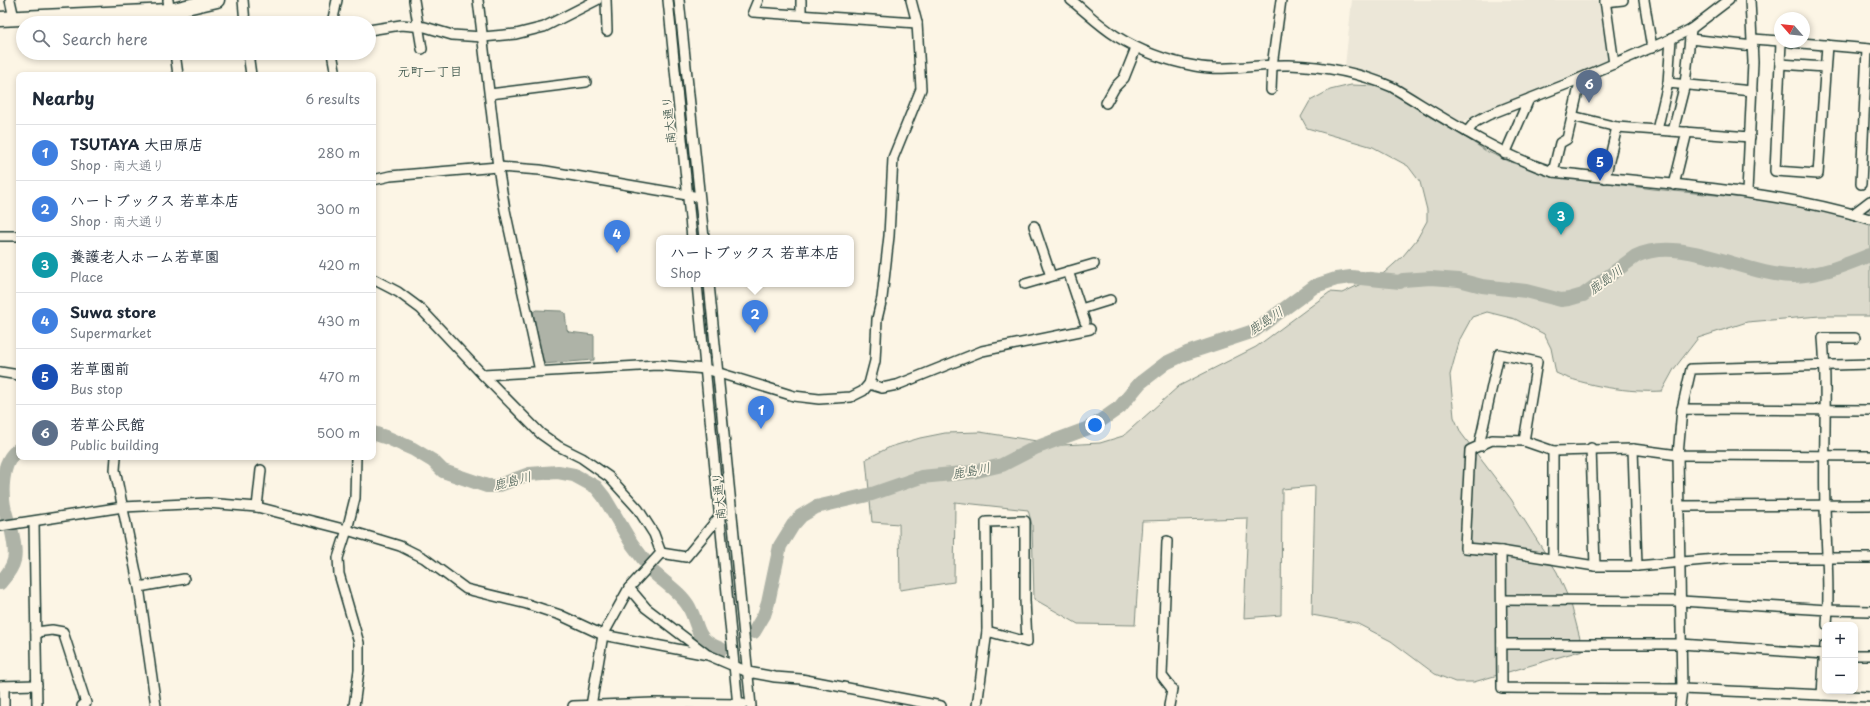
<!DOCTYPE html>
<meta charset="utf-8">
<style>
:root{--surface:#fff;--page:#f2f2f3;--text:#1f2937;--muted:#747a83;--line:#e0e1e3;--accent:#1f6fb2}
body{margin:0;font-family:"Playpen Sans","Klee One",sans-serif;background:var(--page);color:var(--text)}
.controls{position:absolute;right:12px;bottom:12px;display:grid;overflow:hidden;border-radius:8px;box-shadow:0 2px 6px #0003}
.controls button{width:36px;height:36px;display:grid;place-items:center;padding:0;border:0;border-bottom:1px solid var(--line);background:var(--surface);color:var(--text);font:20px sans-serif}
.compass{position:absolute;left:1774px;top:12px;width:36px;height:36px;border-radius:50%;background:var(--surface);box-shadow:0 2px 6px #0003;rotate:298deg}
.you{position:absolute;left:1095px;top:425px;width:14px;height:14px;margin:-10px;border:3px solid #fff;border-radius:50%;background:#1a73e8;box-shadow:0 0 0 6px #1a73e833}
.badge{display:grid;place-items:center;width:26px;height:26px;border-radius:50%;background:var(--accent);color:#fff;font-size:13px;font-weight:700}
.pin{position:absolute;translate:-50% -33px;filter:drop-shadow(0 1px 2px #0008)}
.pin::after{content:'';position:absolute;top:21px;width:14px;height:12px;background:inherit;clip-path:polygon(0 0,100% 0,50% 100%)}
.popup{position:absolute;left:656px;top:235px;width:198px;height:52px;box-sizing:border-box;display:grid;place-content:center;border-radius:8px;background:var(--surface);filter:drop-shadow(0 1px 3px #0005);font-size:13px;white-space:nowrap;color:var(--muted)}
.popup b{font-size:15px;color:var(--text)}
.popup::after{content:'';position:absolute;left:50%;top:100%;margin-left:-8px;border:8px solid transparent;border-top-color:var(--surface)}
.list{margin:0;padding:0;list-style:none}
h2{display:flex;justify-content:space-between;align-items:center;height:52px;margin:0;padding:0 16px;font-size:17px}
h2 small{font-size:13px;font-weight:400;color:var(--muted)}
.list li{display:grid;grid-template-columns:26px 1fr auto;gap:12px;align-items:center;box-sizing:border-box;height:56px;padding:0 16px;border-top:1px solid var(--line)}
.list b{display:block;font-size:15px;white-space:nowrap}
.list p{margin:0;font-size:13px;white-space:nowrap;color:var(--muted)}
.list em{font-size:13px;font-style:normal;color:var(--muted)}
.icon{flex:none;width:22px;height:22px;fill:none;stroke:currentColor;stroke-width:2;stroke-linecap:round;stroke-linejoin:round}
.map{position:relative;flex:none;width:1870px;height:706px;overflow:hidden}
.search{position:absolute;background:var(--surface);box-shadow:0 2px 6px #0003;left:16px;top:16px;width:360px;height:44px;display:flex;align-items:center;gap:10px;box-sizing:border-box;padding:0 14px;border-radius:22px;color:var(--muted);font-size:15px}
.panel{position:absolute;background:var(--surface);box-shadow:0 2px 6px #0003;left:16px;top:72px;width:360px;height:388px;border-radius:8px}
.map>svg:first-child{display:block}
.built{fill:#ece7d8}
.green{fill:#dcdacc;stroke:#7e8c80}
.water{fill:#aeb3a7;stroke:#758479}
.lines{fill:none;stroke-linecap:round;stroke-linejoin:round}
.river{stroke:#aeb3a7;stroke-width:14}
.minor-casing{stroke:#1f3d34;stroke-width:12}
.highway-casing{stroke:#1f3d34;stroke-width:17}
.minor{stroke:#fcf5e5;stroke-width:9}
.highway{stroke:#fcf5e5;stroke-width:14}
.labels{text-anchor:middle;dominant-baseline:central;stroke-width:3.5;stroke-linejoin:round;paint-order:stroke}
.street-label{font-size:12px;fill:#1f3d34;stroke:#fcf5e5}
.neighbourhood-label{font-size:13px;fill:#1f3d34;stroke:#fcf5e5}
.water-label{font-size:13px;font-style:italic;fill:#435a51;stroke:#fcf5e5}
</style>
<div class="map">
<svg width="1870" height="706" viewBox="0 0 1870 706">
<rect width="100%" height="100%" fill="#fcf5e5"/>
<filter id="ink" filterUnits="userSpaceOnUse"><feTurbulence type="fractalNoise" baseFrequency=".025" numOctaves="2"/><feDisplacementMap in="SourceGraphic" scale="8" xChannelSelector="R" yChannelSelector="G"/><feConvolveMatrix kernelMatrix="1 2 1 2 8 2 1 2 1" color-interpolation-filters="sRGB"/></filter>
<g filter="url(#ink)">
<!-- built -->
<polygon class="built" points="1352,0 1599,0 1608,60 1475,115 1461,123 1388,80 1345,66"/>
<!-- green -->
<path class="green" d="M1351 85 1378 86 1396 91 1486 151 1513 163 1569 178 1653 189 1870 210V316H1820L1747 322 1698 338 1674 369 1662 391C1632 393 1584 386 1556 373L1551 348 1544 334 1515 319 1487 312 1472 317 1460 339 1450 375 1454 417 1461 433 1511 499 1557 572 1571 604 1583 650 1474 682H1455L1435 674 1391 641 1356 623 1312 615 1315 486 1282 489 1281 615 1244 618 1248 518 1142 521 1135 625 1078 624 1034 599 1032 525 1028 510 955 502 954 582 900 590 899 524 872 522 866 459 890 447 920 438 945 433 980 432 1062 445 1100 443 1123 436 1179 386 1256 347 1330 292 1342 293 1384 273 1403 256 1417 239 1427 221V210L1420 182 1408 166 1373 147 1307 128 1301 117 1310 101 1330 90Z"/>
<!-- water -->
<polygon class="water" points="536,310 561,311 565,313 567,330 569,332 594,335 594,360 543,364 533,312"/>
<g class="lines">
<!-- river -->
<g class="river">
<polyline points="373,433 388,438 413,449 433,461 443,471 487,486 497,486 529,474 558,472 574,475 596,487 604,497 632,544 644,560"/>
<path d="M7 518C0 497 0 461 19 449"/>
<path d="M653 572C665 583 681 593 689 607 701 629 693 638 721 649"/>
<path d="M0 583C17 564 17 556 12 532"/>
<path d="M754 632 764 615 768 603 780 546 793 525 801 516 816 507 872 494 921 477 973 472 1002 465 1035 448 1086 429 1096 424 1120 407 1140 383 1166 363 1187 353 1254 331 1315 286 1336 279 1351 277 1400 282 1403 280 1431 278 1459 280 1482 286 1526 291 1561 300 1569 299 1583 295 1636 256C1681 234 1746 276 1794 276 1822 275 1845 265 1870 255"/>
</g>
<defs>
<g id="minor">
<polyline points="10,0 14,18"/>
<polyline points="168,0 171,23"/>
<polyline points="243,0 245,23"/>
<polyline points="414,0 422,49"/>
<polyline points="478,0 498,167 505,210 540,371"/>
<polyline points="606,0 607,31"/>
<polyline points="668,0 692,238"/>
<polyline points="679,0 704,238"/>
<polyline points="758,0 753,12 917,23"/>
<path d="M1071 0C1086 12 1100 26 1116 36 1140 51 1167 61 1195 66 1225 72 1258 64 1289 65 1324 66 1360 73 1392 87 1444 118 1495 153 1553 172 1659 184 1767 188 1870 219"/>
<polyline points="1605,0 1614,64"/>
<polyline points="1644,0 1652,48"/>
<polyline points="1605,2 1623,0"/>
<polyline points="801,14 801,0"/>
<polyline points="332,23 337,0"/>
<polyline points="369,30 401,25 425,27 452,35 483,37 516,34 544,27 597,0"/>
<polyline points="1690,39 1753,46"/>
<polyline points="1753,39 1780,41"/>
<polyline points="1781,42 1775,171 1818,174 1827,45"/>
<polyline points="1790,42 1870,49"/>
<polyline points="175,53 178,75"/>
<polyline points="248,53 251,75"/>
<polyline points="332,53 336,75"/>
<polyline points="1780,64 1825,67"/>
<polyline points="1668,83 1752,91"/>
<polyline points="1271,90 1272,66 1281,0"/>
<polyline points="490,94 586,82"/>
<polyline points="1106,103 1115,87 1124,78 1136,48"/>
<polyline points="1572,116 1617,127 1750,137"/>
<polyline points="1657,130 1668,83 1671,39"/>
<polyline points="1673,131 1685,84 1691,29"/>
<polyline points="1467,132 1475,122 1488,115 1567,84 1671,39 1691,29 1729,0"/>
<polyline points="1505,154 1529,99"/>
<polyline points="1553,172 1560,143 1567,139 1581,78"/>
<polyline points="1605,178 1617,127"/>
<polyline points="373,180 390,176 498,167 540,170 699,197"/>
<polyline points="1861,184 1867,49"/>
<polyline points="1674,185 1687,132"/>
<polyline points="1747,192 1753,62 1750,0"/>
<polyline points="1853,214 1870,201"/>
<polyline points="1034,226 1051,276"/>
<polyline points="0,236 19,236"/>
<polyline points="1068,271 1085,322"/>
<polyline points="373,279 398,292 421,309 483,375 657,365 706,369 794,396 819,399 851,397 863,391 869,384 875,361 877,319 882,298 889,236 893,158 921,89 917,23 911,0"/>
<polyline points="697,284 738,706"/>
<polyline points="709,284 751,706"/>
<polyline points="1025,284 1094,264"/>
<polyline points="1081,309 1110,300"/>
<polyline points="0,372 19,375"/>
<polyline points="483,375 541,434 558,446 582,458 609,477 638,509 654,534 661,553 629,588 603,635 591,706"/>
<polyline points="869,384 882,388 897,385 982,351 1090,329"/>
<polyline points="1682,409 1691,369 1870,364"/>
<polyline points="1481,446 1480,441 1499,354 1537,362 1524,441"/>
<polyline points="1591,448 1595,566"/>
<polyline points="1633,449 1637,566"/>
<polyline points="1870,456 1678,455 1633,449 1553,451 1524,441 1492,440 1470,450 1465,548 1501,551 1595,566 1637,566 1727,558 1870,558"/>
<polyline points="116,457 115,470 139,587 156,706"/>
<polyline points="1679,506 1870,505"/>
<polyline points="257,507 261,470"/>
<polygon points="1025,521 1025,600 1027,642 987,631 986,522"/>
<polyline points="34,522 37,706"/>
<polyline points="0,526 123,507 207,503 257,507 347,530 400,546 424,558 466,589 527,604 560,615 603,635 708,655 748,672 775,677 801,679 941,706"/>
<polyline points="1167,541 1162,676 1172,689 1169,706"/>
<polyline points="1501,551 1502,688 1682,689 1870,697"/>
<polyline points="661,553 686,557 720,516"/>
<polyline points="1553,559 1553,451"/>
<polyline points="139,587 184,579"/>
<polyline points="629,588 646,608 705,653"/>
<polyline points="1502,600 1681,601 1828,610 1870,611"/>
<path d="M1827 625C1830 585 1826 546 1825 506 1823 450 1828 394 1823 338H1855"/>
<polyline points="36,632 52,630 63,632 86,703 82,706"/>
<polyline points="1502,644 1681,644 1825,654"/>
<polyline points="1855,655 1870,655"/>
<polyline points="0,686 37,685"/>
<polyline points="4,686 4,706"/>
<polyline points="1822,695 1825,645"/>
<polyline points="354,706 359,670 359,643 339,574 338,558 347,530 355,498 356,457"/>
<polyline points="573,706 653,703 743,704"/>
<polyline points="977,706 987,631"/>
<polyline points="1680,706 1682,689 1678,455 1682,409 1870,410"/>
</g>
<polyline id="highway" points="0,19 169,11 217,0"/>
</defs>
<!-- minor casing -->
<use href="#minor" class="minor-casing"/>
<!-- highway casing -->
<use href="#highway" class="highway-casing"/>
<!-- minor -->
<use href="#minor" class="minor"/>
<!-- highway -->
<use href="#highway" class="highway"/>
</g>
</g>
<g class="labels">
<!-- street labels -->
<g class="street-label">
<text transform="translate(668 120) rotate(-96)">南大通り</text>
<text transform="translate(718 496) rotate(-96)">南大通り</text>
</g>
<!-- neighbourhood labels -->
<g class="neighbourhood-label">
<text x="430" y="70">元町一丁目</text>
</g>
<!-- water labels -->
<g class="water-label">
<text transform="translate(1605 279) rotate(-36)">鹿島川</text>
<text transform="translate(1265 320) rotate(-33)">鹿島川</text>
<text transform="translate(971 470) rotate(-10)">鹿島川</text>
<text transform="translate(512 480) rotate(-14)">鹿島川</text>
</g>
</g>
</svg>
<div class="controls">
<button>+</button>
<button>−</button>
</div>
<svg class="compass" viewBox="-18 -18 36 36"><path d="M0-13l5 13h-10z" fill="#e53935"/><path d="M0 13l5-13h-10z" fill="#747a83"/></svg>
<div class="you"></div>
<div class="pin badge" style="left:761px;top:429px;background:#3f7fe0">1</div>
<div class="pin badge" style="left:755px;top:333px;background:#3f7fe0">2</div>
<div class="popup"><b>ハートブックス 若草本店</b>Shop</div>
<div class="pin badge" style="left:1561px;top:235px;background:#0f9aa8">3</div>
<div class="pin badge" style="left:617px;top:253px;background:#3f7fe0">4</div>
<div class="pin badge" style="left:1600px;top:181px;background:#1a4fb4">5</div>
<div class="pin badge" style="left:1589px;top:103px;background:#5c6f8a">6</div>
<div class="search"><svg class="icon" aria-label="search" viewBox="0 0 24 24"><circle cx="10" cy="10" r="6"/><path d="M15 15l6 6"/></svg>Search here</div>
<section class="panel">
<h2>Nearby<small>6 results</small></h2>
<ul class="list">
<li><span class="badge" style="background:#3f7fe0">1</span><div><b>TSUTAYA 大田原店</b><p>Shop · 南大通り</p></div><em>280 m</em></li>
<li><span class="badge" style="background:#3f7fe0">2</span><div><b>ハートブックス 若草本店</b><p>Shop · 南大通り</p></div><em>300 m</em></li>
<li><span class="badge" style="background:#0f9aa8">3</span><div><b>養護老人ホーム若草園</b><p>Place</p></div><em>420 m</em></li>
<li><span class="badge" style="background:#3f7fe0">4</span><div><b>Suwa store</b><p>Supermarket</p></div><em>430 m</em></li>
<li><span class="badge" style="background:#1a4fb4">5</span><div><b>若草園前</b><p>Bus stop</p></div><em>470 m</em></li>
<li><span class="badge" style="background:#5c6f8a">6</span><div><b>若草公民館</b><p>Public building</p></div><em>500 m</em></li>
</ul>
</section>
</div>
